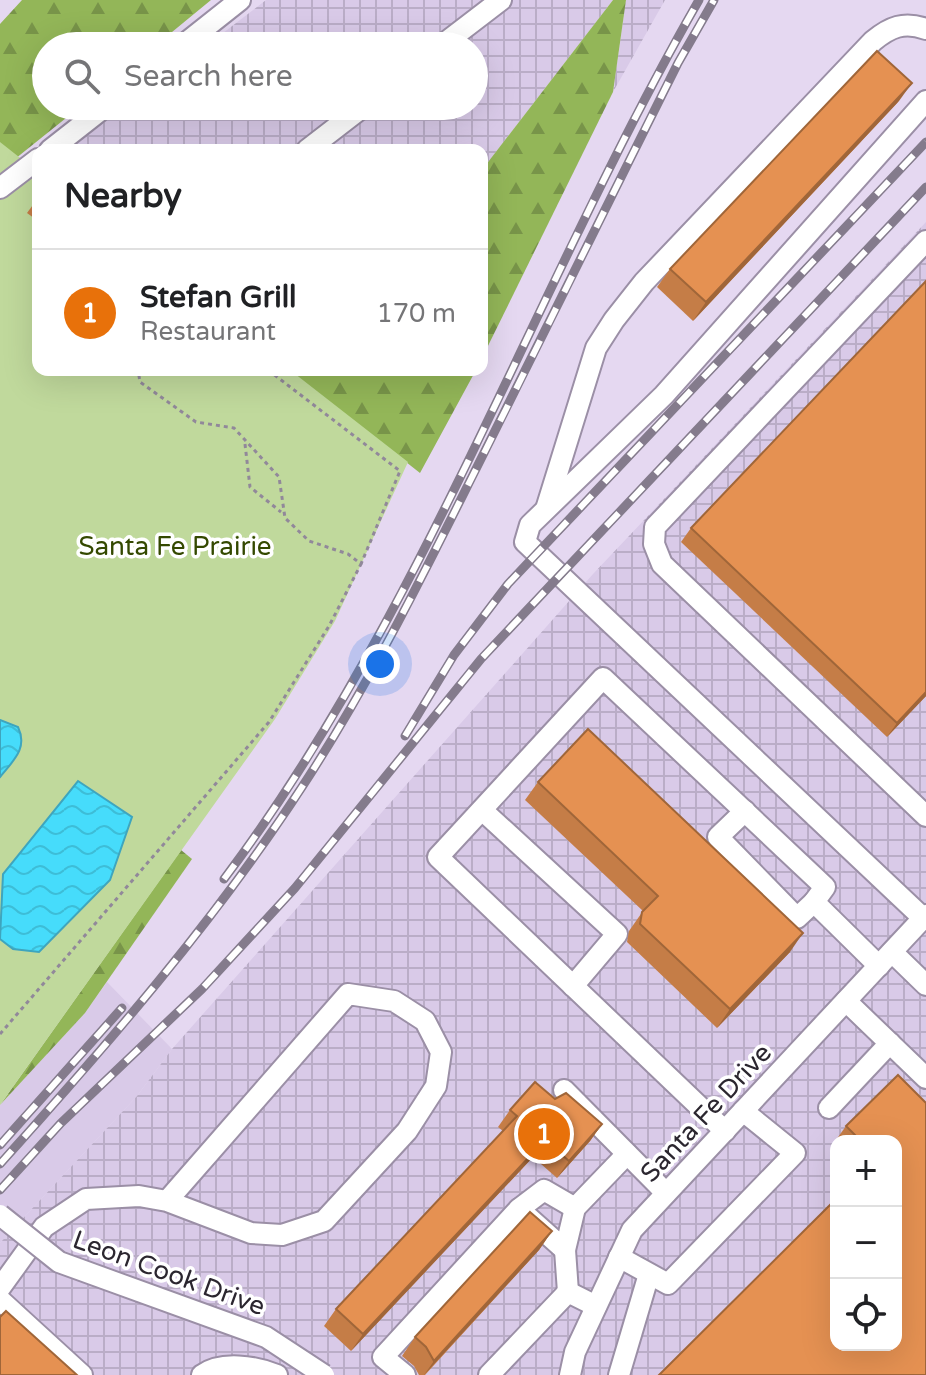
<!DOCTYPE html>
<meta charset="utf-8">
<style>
:root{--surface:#fff;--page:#f2f2f2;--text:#202124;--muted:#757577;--line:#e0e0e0;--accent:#2563eb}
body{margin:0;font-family:"Varela Round",sans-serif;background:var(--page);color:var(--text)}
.controls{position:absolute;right:24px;bottom:24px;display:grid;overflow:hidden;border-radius:16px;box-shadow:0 8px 32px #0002}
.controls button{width:72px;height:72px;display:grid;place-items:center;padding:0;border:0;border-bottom:2px solid var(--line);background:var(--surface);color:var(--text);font:40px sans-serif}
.you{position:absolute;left:380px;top:664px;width:28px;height:28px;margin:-20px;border:6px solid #fff;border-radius:50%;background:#1a73e8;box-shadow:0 0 0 12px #1a73e833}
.badge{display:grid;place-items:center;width:52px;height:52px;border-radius:50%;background:var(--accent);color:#fff;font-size:26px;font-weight:700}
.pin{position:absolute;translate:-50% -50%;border:4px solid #fff;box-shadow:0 2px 8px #0006}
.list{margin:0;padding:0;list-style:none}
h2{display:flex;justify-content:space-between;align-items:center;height:104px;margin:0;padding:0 32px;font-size:34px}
h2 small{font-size:26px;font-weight:400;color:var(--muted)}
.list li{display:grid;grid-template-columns:52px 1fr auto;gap:24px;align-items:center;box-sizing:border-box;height:128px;padding:0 32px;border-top:2px solid var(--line)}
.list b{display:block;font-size:30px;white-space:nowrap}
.list p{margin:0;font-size:26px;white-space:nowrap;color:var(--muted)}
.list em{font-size:26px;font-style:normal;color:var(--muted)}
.icon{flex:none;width:44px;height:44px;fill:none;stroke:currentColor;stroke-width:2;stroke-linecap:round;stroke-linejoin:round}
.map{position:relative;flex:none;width:926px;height:1375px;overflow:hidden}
.search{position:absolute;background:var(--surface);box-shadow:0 8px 32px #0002;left:32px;top:32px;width:456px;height:88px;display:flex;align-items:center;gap:20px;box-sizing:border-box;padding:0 28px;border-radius:44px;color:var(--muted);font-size:30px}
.panel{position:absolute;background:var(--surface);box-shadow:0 8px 32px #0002;left:32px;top:144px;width:456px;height:232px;border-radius:16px}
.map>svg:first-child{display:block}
.built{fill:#d9cae8}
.industrial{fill:url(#industrial-grid);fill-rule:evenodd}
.forest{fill:url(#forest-firs)}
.park{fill:#c0d99c}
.water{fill:url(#water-waves);stroke:#3ea5be;stroke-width:2}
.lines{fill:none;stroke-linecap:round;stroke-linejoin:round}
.minor-casing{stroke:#9b8fa6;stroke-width:24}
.path{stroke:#91889a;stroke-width:3;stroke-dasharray:4 4;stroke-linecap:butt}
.minor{stroke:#fff;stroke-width:20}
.rail-casing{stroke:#847b8c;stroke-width:9}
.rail{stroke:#fff;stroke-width:6;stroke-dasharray:18;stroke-linecap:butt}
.minor-bridge-casing{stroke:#9b8fa6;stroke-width:24;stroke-linecap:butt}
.minor-bridge{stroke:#fff;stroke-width:20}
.wall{fill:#c57d47}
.shaded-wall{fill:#a06639}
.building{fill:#e59152;stroke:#a06639;stroke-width:2}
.labels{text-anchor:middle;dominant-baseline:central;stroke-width:7;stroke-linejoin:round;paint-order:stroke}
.park-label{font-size:26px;fill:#344900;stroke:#fff}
.street-label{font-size:26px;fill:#2b262f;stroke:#fff}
</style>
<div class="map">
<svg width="926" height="1375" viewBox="0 0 926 1375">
<defs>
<pattern id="industrial-grid" width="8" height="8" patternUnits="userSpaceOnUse" patternTransform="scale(2)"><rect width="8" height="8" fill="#d9cae8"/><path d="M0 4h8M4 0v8" fill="none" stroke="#baadc7"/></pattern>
<pattern id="forest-firs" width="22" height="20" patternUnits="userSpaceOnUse" patternTransform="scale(2)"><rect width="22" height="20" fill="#93b658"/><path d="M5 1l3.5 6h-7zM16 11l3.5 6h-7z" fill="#789449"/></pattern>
<pattern id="water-waves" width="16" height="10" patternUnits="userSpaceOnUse" patternTransform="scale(2)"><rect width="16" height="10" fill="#46dcfb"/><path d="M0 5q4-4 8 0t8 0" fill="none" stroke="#3dbdd7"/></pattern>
</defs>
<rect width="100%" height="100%" fill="#e5d8f1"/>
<!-- built -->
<polygon class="built" points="107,982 172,1049 137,1096 0,1243 0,1105 85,1013"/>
<!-- industrial -->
<g class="industrial">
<polygon points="266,0 613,0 485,166 487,195 482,205 482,150 68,150 126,106 474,106 474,46 206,46"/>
<polygon points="626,0 665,0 613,92"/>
<path d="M926 222V1375H0V1243L137 1096 172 1049 593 574ZM836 1141H896V1345H836Z"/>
</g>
<!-- forest -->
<g class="forest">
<polygon points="22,0 211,0 155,46 46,46 46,106 81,106 0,171 0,24"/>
<polygon points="613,0 626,0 613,92 482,358 485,166"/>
<polygon points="222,370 476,370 420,473 364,429"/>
<polygon points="181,850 192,859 85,1013 0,1105"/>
</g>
<!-- park -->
<polygon class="park" points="0,142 38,172 38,370 290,370 408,462 335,621 275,719 0,1105"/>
<!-- water -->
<g class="water">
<path d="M0 720 18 727C28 748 14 760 0 777Z"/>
<polygon points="78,781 132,817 110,880 39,952 13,949 0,939 3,874"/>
</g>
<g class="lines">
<defs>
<g id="minor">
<polyline points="182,46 240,0"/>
<polyline points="441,46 501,0"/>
<polyline points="50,150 106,106"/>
<polyline points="307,150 364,106"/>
<polyline points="0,188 38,159"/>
<polyline points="926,241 655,527 654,544 662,564 926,816"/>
<path d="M547 506 596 348 614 320 644 282 873 41C890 27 904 21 926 29"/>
<polyline points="482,810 617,934 573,986"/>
<polyline points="745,811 718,837 797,918 814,902"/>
<polyline points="923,918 525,542 530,525 664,395 926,101"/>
<polyline points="892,952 926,985"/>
<polyline points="846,1001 926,1078"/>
<polyline points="564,1090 666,1193"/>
<polyline points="829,1108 890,1043"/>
<polyline points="725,1131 438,857 603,678 825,887 814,902 879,966"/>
<polyline points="519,1209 544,1190 575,1208"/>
<polyline points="565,1250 568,1292"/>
<polyline points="619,1257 668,1284 795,1153 743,1111"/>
<polyline points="0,1288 44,1227 86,1199 139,1196 167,1201 251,1233 282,1235 324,1221 407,1131 436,1086 441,1052 425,1021 394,1001 348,994 167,1201"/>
<polyline points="0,1300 82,1375"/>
<path d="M202 1375C221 1361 255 1366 277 1375"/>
<polyline points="405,1375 383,1357 519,1209 565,1250 575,1208 627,1154"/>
<polyline points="489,1375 568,1292 596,1306"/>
<polyline points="570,1375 575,1352 632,1230 926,915"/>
<polyline points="619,1375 649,1274"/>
</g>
</defs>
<!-- minor casing -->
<use href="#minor" class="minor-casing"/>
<!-- path -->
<g class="path">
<polyline points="268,370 400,471 361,564"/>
<polyline points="245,444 250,487 281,512"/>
<polyline points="0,1034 269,722 329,626 361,564 348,554 309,541 285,518 279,477 234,428 196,422 140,382 138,370"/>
</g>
<!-- minor -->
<use href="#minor" class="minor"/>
<defs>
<g id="rail">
<polyline points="405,736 454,655 508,584 926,142"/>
<path d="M224 879C423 615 535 286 699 0"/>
<polyline points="0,1145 122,1008"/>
<path d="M0 1164C108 1044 214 922 302 787 363 694 413 595 463 495 535 352 606 207 678 63L714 0"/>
<polyline points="0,1190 61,1123 202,989 295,888 481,659 926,187"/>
</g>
</defs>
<!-- rail casing -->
<use href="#rail" class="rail-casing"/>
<!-- rail -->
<use href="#rail" class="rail"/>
<defs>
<polyline id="minor-bridge" points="0,1215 59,1262 266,1337 324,1375"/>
</defs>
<!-- minor-bridge casing -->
<use href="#minor-bridge" class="minor-bridge-casing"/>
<!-- minor-bridge -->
<use href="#minor-bridge" class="minor-bridge"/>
</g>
<!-- wall -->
<g class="wall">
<polygon points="899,101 693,321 657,287 670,269"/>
<polygon points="38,198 38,221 27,213"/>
<polygon points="691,528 926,696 887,737 681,542"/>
<polygon points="538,782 790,952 717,1028 627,942 629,931 643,911 525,800"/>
<polygon points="555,1099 602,1124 590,1141 557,1178 533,1157 351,1351 324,1326 336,1309 503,1131 498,1127 510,1110"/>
<polygon points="846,1126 896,1141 837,1141 836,1140"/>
<polygon points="552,1231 539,1250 425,1375 419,1375 414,1366 402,1356 415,1337"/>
</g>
<!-- shaded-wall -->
<g class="shaded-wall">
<polygon points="912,83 899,101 693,321 706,302"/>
<polygon points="926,692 926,696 887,737 897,723"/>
<polygon points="803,933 790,952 717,1028 730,1009"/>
<polygon points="602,1124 590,1141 557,1178 569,1161"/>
<polygon points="545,1140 533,1157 351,1351 363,1334"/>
<polygon points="552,1231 539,1250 424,1375 434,1361"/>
</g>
<!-- building -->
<g class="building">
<polygon points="877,51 912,83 706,302 670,269"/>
<polygon points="926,281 926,692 897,723 691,528"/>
<polygon points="588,729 803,933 730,1009 640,924 642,912 658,896 538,782"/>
<polygon points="898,1075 926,1103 926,1375 659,1375 836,1199 836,1345 896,1345 896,1141 861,1141 846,1126"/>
<polygon points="535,1082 555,1099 566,1093 602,1124 569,1161 545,1140 363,1334 336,1309 517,1116 510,1110"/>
<polygon points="530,1212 552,1231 434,1361 426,1347 415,1337"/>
<polygon points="6,1311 77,1375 0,1375 0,1317"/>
</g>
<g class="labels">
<!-- park labels -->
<g class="park-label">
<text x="175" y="546">Santa Fe Prairie</text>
</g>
<!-- street labels -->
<g class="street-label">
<text transform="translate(706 1113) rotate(-47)">Santa Fe Drive</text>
<text transform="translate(169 1273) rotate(20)">Leon Cook Drive</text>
</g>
</g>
</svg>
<div class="controls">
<button>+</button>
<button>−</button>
<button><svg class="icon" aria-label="locate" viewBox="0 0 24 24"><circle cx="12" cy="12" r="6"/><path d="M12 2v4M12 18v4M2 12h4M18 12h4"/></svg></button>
</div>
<div class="you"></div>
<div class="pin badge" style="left:544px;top:1134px;background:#e8710a">1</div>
<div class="search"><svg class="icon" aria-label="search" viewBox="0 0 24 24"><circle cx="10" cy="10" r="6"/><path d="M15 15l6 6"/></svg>Search here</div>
<section class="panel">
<h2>Nearby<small></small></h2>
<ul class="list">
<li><span class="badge" style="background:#e8710a">1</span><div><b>Stefan Grill</b><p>Restaurant</p></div><em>170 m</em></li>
</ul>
</section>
</div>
